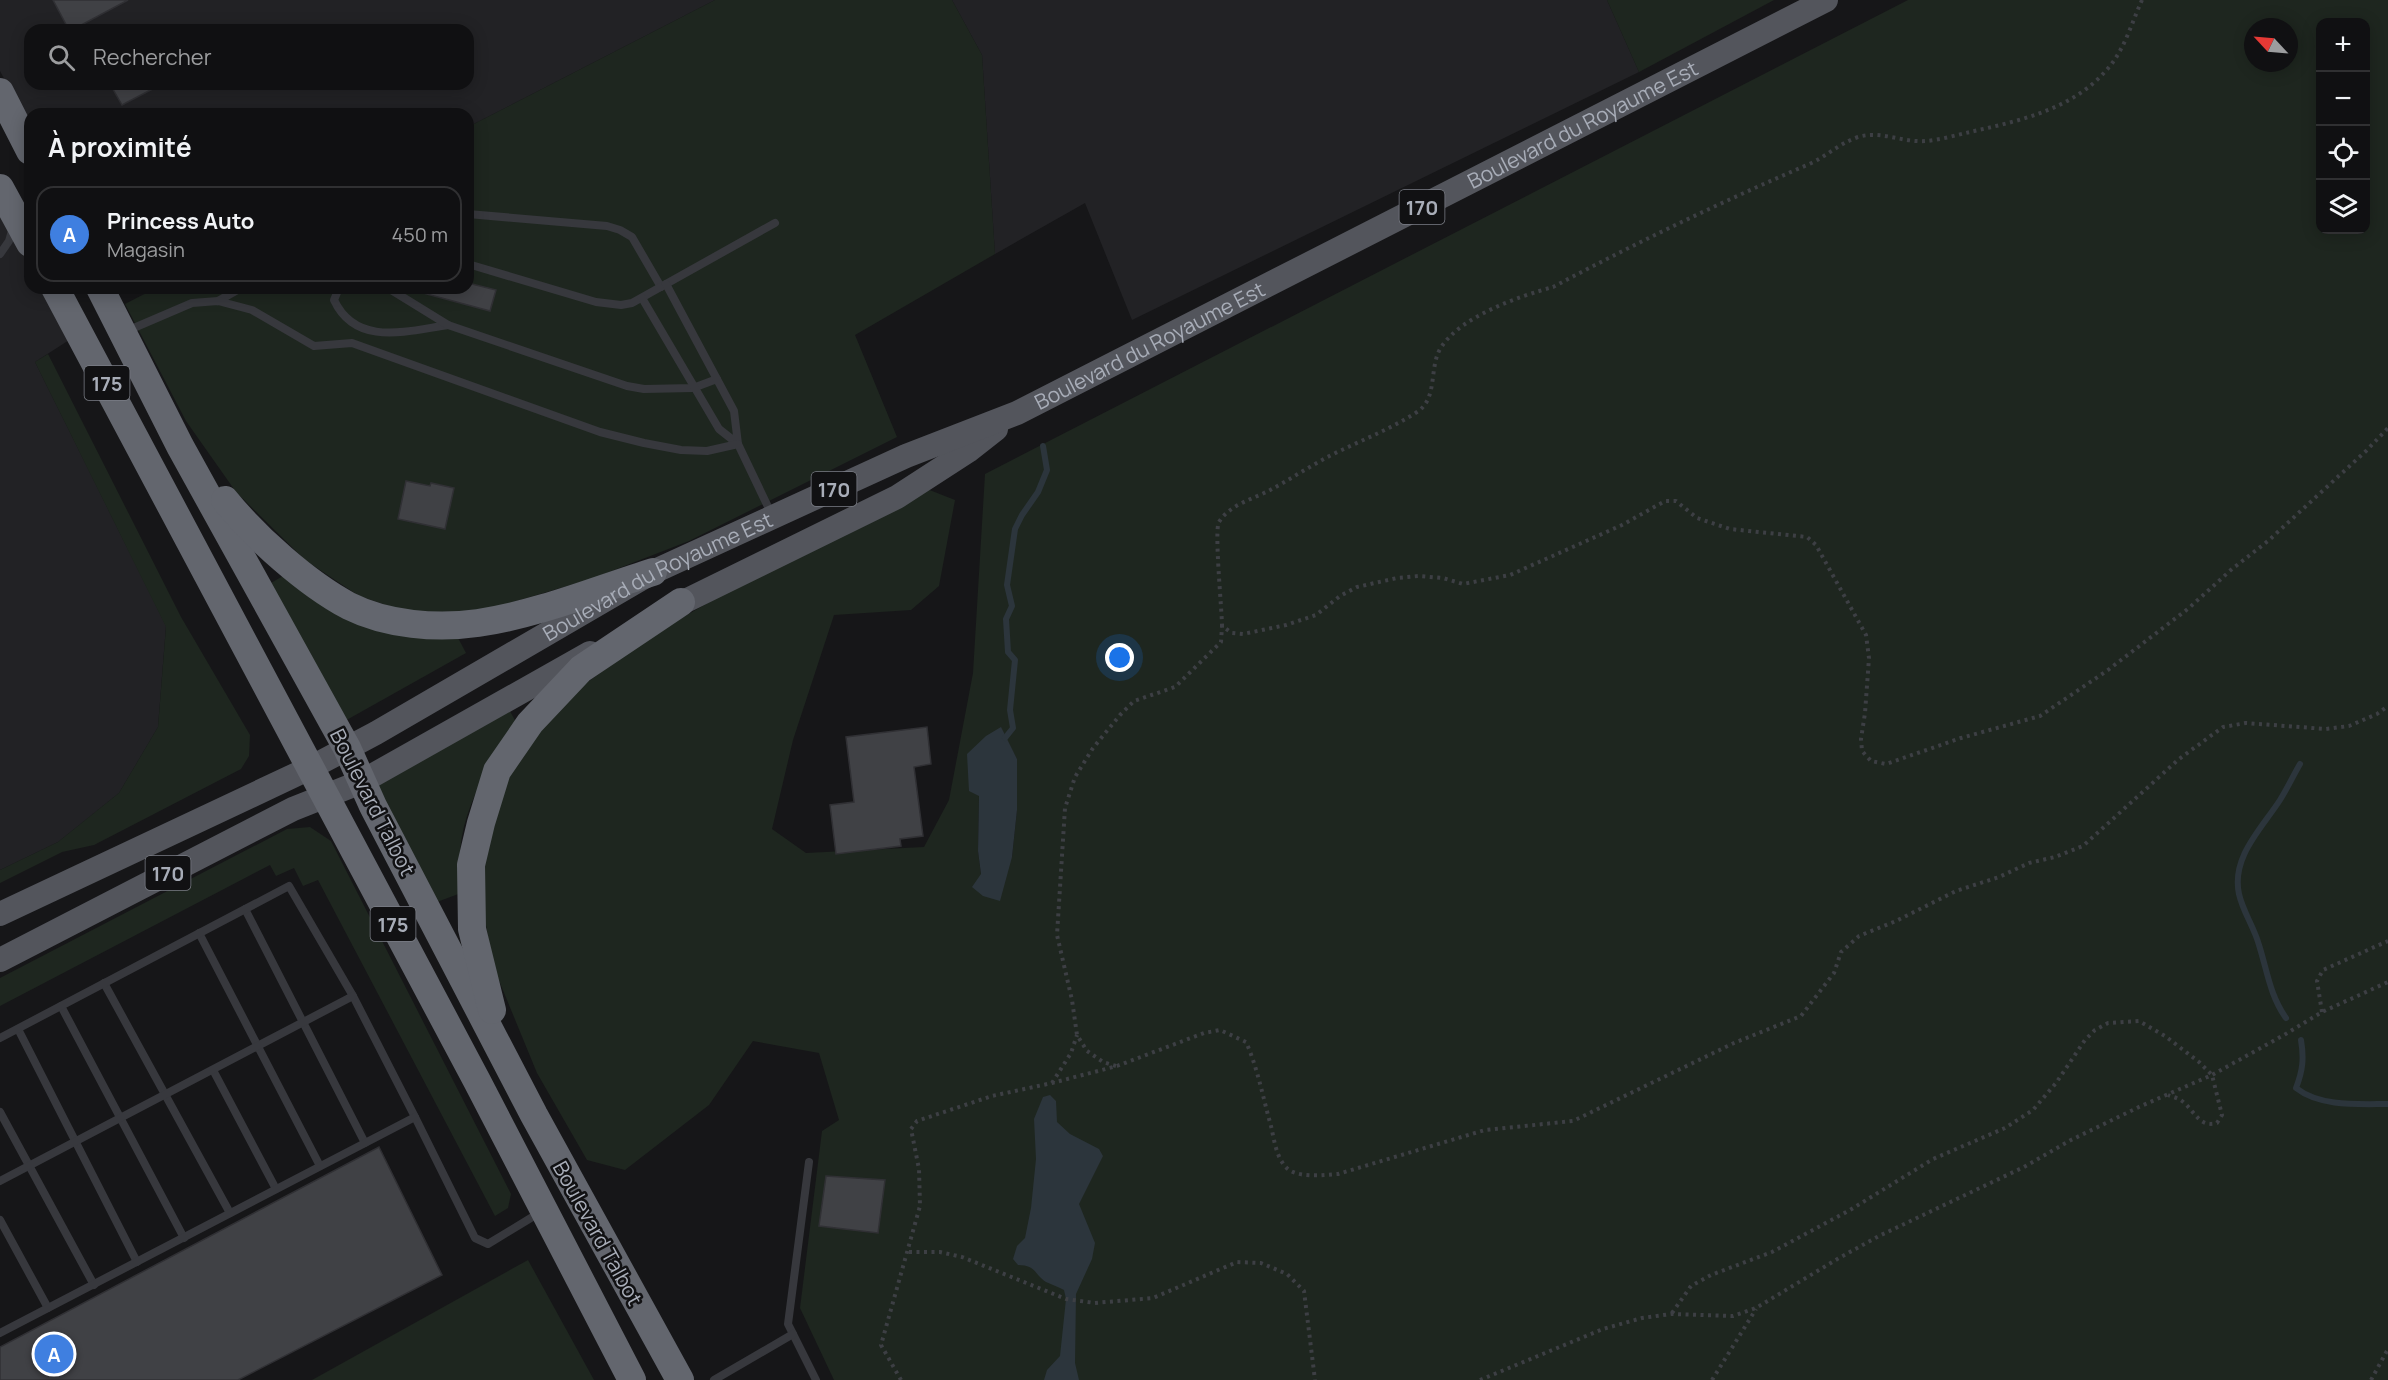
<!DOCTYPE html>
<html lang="fr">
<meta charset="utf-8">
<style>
:root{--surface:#101012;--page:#1e1e20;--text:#f1f3f6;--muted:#9c9d9f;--line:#303032;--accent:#f2b134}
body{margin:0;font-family:Manrope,sans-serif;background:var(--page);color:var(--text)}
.controls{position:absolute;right:18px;top:18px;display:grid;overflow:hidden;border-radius:12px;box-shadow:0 3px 15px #0003}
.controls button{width:54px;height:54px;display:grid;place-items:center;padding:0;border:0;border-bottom:2px solid var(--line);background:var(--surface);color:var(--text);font:30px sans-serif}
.compass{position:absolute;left:2244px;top:18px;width:54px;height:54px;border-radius:50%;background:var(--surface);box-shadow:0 3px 15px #0003;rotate:296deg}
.you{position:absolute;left:1120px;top:658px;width:21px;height:21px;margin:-15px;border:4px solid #fff;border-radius:50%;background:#1a73e8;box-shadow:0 0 0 9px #1a73e833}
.badge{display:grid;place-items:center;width:39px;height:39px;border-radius:50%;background:var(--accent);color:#fff;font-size:20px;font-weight:700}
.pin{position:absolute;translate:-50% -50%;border:3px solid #fff;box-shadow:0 2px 6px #0006}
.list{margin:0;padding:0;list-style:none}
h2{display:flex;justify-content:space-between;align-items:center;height:78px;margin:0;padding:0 24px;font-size:26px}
h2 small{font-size:20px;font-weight:400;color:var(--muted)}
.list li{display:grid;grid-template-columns:39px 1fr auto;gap:18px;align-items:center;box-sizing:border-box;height:96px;margin:0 12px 12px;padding:0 12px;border:2px solid var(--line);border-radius:18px}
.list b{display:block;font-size:22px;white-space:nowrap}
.list p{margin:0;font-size:20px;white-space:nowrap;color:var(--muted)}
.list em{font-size:20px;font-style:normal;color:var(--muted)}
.icon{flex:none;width:33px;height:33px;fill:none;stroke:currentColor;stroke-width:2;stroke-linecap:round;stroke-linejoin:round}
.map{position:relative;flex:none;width:2388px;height:1380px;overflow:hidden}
.search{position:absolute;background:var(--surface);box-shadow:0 3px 15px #0003;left:24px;top:24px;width:450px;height:66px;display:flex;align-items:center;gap:15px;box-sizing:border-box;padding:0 21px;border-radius:18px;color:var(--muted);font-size:22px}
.panel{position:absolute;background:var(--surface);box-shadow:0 3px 15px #0003;left:24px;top:108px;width:450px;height:186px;border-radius:18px}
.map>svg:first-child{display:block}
.built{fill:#222225;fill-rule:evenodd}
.green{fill:#1e261f;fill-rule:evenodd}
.water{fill:#2c353c}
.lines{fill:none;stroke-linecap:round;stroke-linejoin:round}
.stream{stroke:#2c353c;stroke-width:6}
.building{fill:#404145;stroke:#303034;stroke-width:1.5}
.path{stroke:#3d3f44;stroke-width:4;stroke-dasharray:3 4.5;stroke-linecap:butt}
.lane{stroke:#37383d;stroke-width:8}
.primary{stroke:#53555c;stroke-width:24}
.highway{stroke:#63666e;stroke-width:28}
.labels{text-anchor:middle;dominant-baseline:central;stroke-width:5;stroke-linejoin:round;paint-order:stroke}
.shield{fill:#111113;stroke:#7b7e86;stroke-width:1.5}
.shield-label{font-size:20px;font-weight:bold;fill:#a8adb8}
.street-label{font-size:21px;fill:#a8adb8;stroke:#111113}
</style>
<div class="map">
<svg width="2388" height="1380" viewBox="0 0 2388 1380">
<rect width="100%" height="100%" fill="#161618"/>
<!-- built -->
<g class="built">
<path d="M0 0H715L468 127V114H30V127L0 71ZM30 30H468V84H30Z"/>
<polygon points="952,0 1607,0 1639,72 1132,320 1085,203 995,254 982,55"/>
<polygon points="0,185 30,243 30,288 55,288 80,333 35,362 166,626 158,727 119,793 58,842 0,870"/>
</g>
<!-- green -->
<g class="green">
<polygon points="715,0 952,0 982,55 995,254 855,335 897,437 689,541 591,579 486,610 422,617 359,596 305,560 236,492 186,421 125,304 156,288 468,288 468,127"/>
<polygon points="1607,0 1774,0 1639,72"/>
<path d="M1908 0H2388V1380H834L800 1308 822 1131 839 1120 819 1053 753 1041 709 1105 625 1170 587 1160 537 1073 493 966 482 902 483 850 493 803 520 752 578 689 652 635 727 592 927 489 955 500 939 586 911 610 834 615 793 740 772 829 806 853 924 847 949 800 973 673 985 474ZM2320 22H2366V230H2320ZM2253 27H2289V63H2253ZM1005 738 1017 759V810L1012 857 981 874 978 851 979 796Z"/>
<polygon points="48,354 181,617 250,735 249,756 241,769 94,845 62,852 0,883 0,870 58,842 119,793 158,727 166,627 35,362"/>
<polygon points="288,573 457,636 466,653 343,722 271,583"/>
<path d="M507 706 516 722C492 762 464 802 460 851 459 865 461 879 461 893L437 902 372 776Z"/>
<polygon points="310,827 331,841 511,1194 508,1208 495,1216 318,880 303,886 294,868 276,876 270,865 0,1006 0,978 287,829"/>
<polygon points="528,1260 594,1380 312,1380"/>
</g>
<!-- water -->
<g class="water">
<polygon points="1001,727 1017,759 1017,810 1012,857 1000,901 983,896 972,887 981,874 978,851 979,796 969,791 967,754 986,736"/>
<path d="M1050 1095 1056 1101 1057 1122 1070 1134 1099 1149 1103 1156 1079 1204 1095 1243 1092 1259 1076 1294 1075 1363 1079 1380H1044L1047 1370 1060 1356 1066 1299 1064 1290C1059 1287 1052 1285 1046 1282 1034 1274 1036 1265 1018 1265L1013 1259 1017 1246 1025 1238 1031 1208 1036 1159 1034 1119 1043 1097Z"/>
</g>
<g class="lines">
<!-- stream -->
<g class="stream">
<polyline points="1005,738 1013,728 1010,710 1015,660 1008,652 1006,619 1012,606 1007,585 1015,529 1022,515 1038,492 1047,470 1043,446"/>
<path d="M2286 1018C2270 996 2267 970 2259 945 2254 927 2243 912 2239 894 2231 857 2262 828 2280 800 2287 789 2293 776 2300 764"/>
<path d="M2301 1040C2304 1058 2303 1070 2296 1088 2320 1107 2359 1104 2388 1104"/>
</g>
</g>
<!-- building -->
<g class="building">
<polygon points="53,0 128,0 72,30 69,30"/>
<polygon points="110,84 162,84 122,105"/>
<polygon points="468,283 496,290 490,311 423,293 424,288 468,288"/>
<polygon points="406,481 430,486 431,483 454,488 445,529 398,519"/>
<polygon points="927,727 931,764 914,767 923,836 900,839 901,846 836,854 830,805 854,802 846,737"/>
<polygon points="379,1147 442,1275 238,1380 0,1380 0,1347"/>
<polygon points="826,1176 885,1180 878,1233 819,1226"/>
</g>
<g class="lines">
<!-- path -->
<g class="path">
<path d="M2142 0C2133 20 2126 44 2113 62 2079 108 2023 120 1970 132 1956 135 1940 140 1926 141 1903 143 1881 130 1858 137 1838 144 1826 157 1807 165 1721 202 1636 243 1553 287 1520 296 1462 316 1442 346 1428 365 1439 398 1417 412 1394 427 1369 437 1344 449 1319 460 1296 476 1272 489 1254 499 1230 504 1219 522 1214 529 1222 611 1222 626L1232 633 1243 634 1286 625 1316 615 1340 596 1357 587 1397 578 1419 576 1443 578 1463 584 1510 575 1622 525 1665 501H1676L1697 518 1730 529 1807 537 1816 545 1866 635 1869 658 1865 713 1861 739 1862 751 1871 761 1886 764 1961 738 2040 716 2108 670 2189 608 2232 569 2268 541 2366 451 2388 428"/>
<polyline points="2322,1012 2317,981 2323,970 2388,941"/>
<polyline points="1116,1066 1103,1062 1087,1051 1077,1035 1072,1000 1057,935 1065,808 1075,777 1093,748 1120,715 1134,701 1175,687 1221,642 1222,626"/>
<polyline points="1052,1083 1071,1053 1077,1035"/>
<polyline points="909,1252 940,1252 962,1257 1066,1299 1095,1303 1153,1298 1237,1262 1261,1263 1287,1274 1304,1291 1315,1380"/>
<path d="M1672 1313 1691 1286 1711 1275 1772 1252 1850 1210 1933 1159 2005 1128 2033 1110 2056 1083 2085 1040 2095 1030 2108 1023 2139 1021 2165 1036 2199 1062 2212 1075 2222 1115 2217 1123C2199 1128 2195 1111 2182 1101 2178 1098 2173 1097 2168 1095"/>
<path d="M901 1380 881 1345 920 1206 919 1169 911 1129 917 1121 992 1096 1052 1083 1117 1066 1204 1033 1220 1030 1246 1042C1258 1069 1263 1098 1271 1126 1274 1139 1276 1156 1285 1166 1295 1179 1323 1175 1338 1174L1485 1130 1573 1121 1734 1043 1801 1016 1834 973 1841 952 1859 936 1896 921 1956 891 1999 877 2029 863 2055 857 2083 846 2179 759 2223 727 2246 723 2326 729 2349 726 2377 714 2388 706"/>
<polyline points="1480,1380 1603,1329 1642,1318 1671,1314 1733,1316 1756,1308 1839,1258 1879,1236 2024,1167 2071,1140 2141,1106 2212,1075 2284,1035 2322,1012 2388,982"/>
<polyline points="1712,1380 1756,1309"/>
<polyline points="2371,1380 2388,1349"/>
</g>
<!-- lane -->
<g class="lane">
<polyline points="468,214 607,226 620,230 632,237 661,287"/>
<polyline points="0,254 9,241 13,227"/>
<polyline points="468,264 596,302 621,305 632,303 775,223"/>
<path d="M339 288 334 300C356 347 407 331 448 325"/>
<polyline points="388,288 448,325 627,386 644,389 693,388 717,379"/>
<polyline points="642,298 719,429 738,444 734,411 666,284"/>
<polyline points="218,301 241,288"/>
<polyline points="129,330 192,303 218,301 252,310 314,346 352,343 600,432 644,443 681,450 707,451 738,444 771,513"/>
<polyline points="245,909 365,1143"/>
<polyline points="199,933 320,1166"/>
<polyline points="104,983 230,1213"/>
<polyline points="61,1006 184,1238"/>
<polyline points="18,1029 137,1262"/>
<polyline points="0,1038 289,886 353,996 415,1117"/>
<polyline points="213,1070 276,1189"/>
<polyline points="0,1112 94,1285"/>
<polyline points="809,1162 788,1324 816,1380"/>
<polyline points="0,1181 353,996"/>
<polyline points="0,1220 48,1308"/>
<polyline points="0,1333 415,1117 475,1238 488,1244 539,1213"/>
<polyline points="714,1380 793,1334"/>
</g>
<!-- primary -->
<g class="primary">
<polyline points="665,611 897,497 968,451 996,429"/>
<path id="s1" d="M0 914 310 768 376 733 653 572 906 456 1017 413 1826 0"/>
<polyline points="0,960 293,809 361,782 590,653"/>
</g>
<!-- highway -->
<g class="highway">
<polyline points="0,92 30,151"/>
<polyline points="0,188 30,243"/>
<polyline points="55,288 477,1081 632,1380"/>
<polyline points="100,288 180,446 347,748 373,806 534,1115 680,1380"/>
<path d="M225 500C256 538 306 583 349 606 387 625 437 629 478 623 538 614 596 590 653 572"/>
<polyline points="492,1010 472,929 471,865 481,823 497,771 530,723 581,669 681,602"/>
</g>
</g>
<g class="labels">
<!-- shield labels -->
<g class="shield">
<rect x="1399.5" y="190" width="45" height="34" rx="4.5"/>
<rect x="84.5" y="366" width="45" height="34" rx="4.5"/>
<rect x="811.5" y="472" width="45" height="34" rx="4.5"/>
<rect x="145.5" y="856" width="45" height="34" rx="4.5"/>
<rect x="370.5" y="907" width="45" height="34" rx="4.5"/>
</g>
<g class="shield-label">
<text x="1422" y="207">170</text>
<text x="107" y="383">175</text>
<text x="834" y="489">170</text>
<text x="168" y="873">170</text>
<text x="393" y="924">175</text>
</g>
<!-- street labels -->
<g class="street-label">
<text stroke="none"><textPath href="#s1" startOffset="1770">Boulevard du Royaume Est</textPath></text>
<text stroke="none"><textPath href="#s1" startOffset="1284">Boulevard du Royaume Est</textPath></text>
<text stroke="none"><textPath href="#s1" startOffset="740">Boulevard du Royaume Est</textPath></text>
<text transform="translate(373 802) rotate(63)">Boulevard Talbot</text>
<text transform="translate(598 1233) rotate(61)">Boulevard Talbot</text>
</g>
</g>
</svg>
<div class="controls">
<button>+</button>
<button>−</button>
<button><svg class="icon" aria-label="locate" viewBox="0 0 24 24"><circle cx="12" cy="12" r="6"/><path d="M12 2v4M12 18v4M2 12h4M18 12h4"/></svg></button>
<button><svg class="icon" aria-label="layers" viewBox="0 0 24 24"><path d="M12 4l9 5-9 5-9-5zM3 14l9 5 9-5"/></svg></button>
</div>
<svg class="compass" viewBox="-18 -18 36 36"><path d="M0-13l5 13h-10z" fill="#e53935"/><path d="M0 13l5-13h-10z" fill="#9c9d9f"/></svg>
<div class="you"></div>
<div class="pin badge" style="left:54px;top:1354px;background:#3f7fe0">A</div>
<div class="search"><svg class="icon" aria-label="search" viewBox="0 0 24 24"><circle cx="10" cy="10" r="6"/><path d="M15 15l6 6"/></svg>Rechercher</div>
<section class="panel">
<h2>À proximité<small></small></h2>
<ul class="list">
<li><span class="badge" style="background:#3f7fe0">A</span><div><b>Princess Auto</b><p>Magasin</p></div><em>450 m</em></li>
</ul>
</section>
</div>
